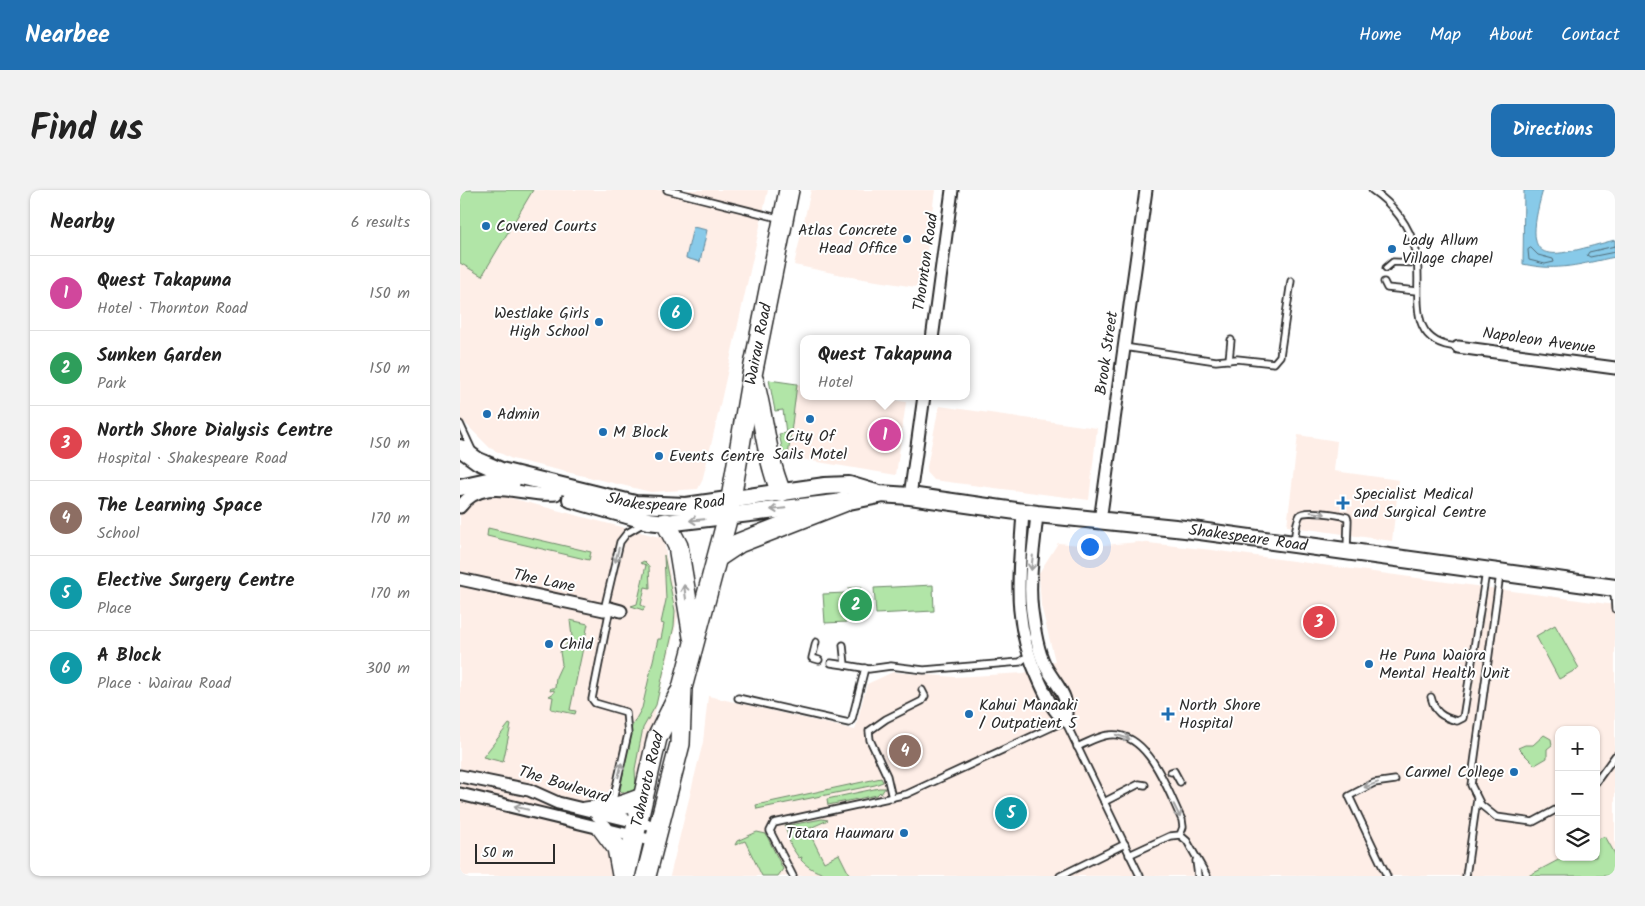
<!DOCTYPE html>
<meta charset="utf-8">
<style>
:root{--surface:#fff;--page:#f2f2f2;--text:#222;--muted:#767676;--line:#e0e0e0;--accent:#1f6fb2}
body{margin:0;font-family:Kalam,sans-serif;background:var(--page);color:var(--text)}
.controls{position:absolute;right:15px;bottom:15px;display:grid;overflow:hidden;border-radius:10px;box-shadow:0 1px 4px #0004}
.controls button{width:45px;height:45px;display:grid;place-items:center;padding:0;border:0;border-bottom:1px solid var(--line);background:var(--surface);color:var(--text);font:25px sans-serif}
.scale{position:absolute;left:15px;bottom:12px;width:80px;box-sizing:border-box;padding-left:5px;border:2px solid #2b2b2b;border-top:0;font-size:14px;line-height:18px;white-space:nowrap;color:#2b2b2b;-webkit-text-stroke:4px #fff;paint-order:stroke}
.you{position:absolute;left:629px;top:356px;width:18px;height:18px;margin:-12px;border:4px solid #fff;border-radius:50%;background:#1a73e8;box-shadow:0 0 0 8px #1a73e833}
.badge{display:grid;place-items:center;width:32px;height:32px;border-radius:50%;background:var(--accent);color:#fff;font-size:16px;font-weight:700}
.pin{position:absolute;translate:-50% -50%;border:2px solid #fff;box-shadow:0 1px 5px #0006}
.popup{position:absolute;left:340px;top:145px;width:170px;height:65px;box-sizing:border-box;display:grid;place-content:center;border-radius:10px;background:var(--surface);filter:drop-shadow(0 1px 4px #0005);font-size:16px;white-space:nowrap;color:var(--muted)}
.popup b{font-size:19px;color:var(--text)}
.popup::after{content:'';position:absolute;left:50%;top:100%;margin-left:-10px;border:10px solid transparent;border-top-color:var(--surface)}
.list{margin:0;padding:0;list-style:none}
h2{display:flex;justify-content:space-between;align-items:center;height:65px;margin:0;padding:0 20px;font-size:21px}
h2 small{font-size:16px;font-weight:400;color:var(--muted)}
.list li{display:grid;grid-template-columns:32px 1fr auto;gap:15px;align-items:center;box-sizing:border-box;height:75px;padding:0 20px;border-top:1px solid var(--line)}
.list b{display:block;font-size:19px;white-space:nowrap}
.list p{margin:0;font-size:16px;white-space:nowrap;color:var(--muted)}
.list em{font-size:16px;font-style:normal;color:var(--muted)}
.icon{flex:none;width:28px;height:28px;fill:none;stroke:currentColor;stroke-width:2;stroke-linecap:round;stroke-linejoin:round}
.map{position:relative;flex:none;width:1155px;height:686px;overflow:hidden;border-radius:10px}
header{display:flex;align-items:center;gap:30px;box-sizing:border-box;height:70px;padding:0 25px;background:var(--accent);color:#fff}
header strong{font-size:24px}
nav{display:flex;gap:28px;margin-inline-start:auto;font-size:18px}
.intro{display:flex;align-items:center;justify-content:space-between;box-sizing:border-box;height:120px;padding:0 30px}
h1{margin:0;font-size:35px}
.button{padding:12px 22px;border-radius:10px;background:var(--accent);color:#fff;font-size:18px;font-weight:700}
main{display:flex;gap:30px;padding:0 30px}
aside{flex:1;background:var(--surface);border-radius:10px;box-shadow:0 1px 4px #0004}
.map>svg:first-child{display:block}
.built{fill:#feeee7;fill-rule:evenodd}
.green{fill:#b1e5a7;stroke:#6e8869}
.water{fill:#88cae9;stroke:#638a9d}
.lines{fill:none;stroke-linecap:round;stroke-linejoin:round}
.shore{stroke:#506b77;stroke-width:1}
.lane-casing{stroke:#2b2b2b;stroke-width:9}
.street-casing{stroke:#2b2b2b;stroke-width:15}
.secondary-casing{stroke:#2b2b2b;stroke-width:20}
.primary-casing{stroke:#2b2b2b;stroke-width:22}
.lane{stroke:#fff;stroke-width:5.5}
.street{stroke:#fff;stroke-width:11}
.secondary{stroke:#fff;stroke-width:16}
.primary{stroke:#fff;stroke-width:19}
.oneway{stroke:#a0a0a0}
.poi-dot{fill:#1f6fb2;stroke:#fff;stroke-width:2}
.labels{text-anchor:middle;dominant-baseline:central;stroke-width:4;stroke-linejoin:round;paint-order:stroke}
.poi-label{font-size:16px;fill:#2b2b2b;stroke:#fff;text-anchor:start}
.street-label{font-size:16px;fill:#2b2b2b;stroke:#fff}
</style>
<header>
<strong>Nearbee</strong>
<nav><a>Home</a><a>Map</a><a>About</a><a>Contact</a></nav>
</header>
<div class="intro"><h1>Find us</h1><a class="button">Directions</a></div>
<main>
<aside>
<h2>Nearby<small>6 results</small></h2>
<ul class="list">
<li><span class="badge" style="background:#d1479c">1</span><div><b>Quest Takapuna</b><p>Hotel · Thornton Road</p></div><em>150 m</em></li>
<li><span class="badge" style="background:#2e9e5b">2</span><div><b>Sunken Garden</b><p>Park</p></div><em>150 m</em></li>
<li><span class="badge" style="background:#e0444e">3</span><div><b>North Shore Dialysis Centre</b><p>Hospital · Shakespeare Road</p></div><em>150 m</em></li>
<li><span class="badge" style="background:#8d6e63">4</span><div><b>The Learning Space</b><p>School</p></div><em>170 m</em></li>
<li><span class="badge" style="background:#0f9aa8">5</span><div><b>Elective Surgery Centre</b><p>Place</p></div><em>170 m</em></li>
<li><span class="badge" style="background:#0f9aa8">6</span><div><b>A Block</b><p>Place · Wairau Road</p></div><em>300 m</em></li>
</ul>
</aside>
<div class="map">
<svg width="1155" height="686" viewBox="0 0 1155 686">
<rect width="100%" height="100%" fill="#fff"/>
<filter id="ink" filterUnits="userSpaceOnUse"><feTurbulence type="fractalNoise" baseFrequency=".02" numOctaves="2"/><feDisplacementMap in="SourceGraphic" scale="10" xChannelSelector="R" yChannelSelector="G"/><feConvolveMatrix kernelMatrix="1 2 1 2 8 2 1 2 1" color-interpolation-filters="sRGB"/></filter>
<g filter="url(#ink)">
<!-- built -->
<g class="built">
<polygon points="0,0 308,0 252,251 242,291 238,299 191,302 52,269 30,258 4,232 0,232"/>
<polygon points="351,0 475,0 462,98 397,88 334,75"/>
<polygon points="337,194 344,195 344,206 410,206 446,212 436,285 328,267"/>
<polygon points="479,216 637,238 629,310 473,290 466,282"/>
<polygon points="838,245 877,251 874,281 939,290 932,351 827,336"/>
<polygon points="39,305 203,348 218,426 156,686 0,686 0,323 5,316 16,310"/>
<path d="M679 352 752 360 1155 415V686H210L243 552 248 506 395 540 407 494 433 482 494 487 564 483 595 471 581 415 579 383 598 353 633 356ZM1099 540H1136V667H1099Z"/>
</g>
<!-- green -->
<g class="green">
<polygon points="0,0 73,0 22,86 0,73"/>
<polygon points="309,190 337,194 328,267 324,266 319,244 326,243 323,220 315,221"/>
<polygon points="28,338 131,362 129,370 27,346"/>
<polygon points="204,365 215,421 214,436 196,515 183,538 175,579 176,598 174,601 162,602 160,600 172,536 182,518 198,449 201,449 204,434 201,433 206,410"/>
<polygon points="184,371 189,376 190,398 185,397 181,415 185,417 183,420 171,416 177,414 186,375 180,373"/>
<polygon points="473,395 474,421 416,424 414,398"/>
<polygon points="401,397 403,433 390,433 389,398"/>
<polygon points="386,403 388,432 365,433 363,404"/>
<polygon points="110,430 128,434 110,520 116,521 115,524 91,519 93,507 89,506 94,503 94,500 90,501 91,498 95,498 96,487 102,474 100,462 112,447"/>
<polygon points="1095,435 1119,478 1099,489 1076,446"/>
<polygon points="49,534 51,535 43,572 23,567"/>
<polygon points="1084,545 1091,549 1092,555 1087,559 1087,568 1075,575 1058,558 1065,555 1073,555"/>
<polygon points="421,588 423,592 415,595 297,619 296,615"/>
<polygon points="419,598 425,598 421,604 420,602 417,605 368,615 367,609"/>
<path d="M362 629 368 630 348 639 342 644 349 642 364 672 379 664 390 686C371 686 355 685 341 670L342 667 339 668 331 656 325 636Z"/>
<polygon points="297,642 306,644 323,679 318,686 302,686 285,651 275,655 277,651"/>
<polygon points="1145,646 1155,664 1155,686 1068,686 1104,667 1136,667 1136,650"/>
</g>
<!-- water -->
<g class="water">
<path d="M1064 0H1083C1058 85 1094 65 1155 50V67C1120 74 1099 82 1063 74Z"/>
<polygon points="233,37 247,40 240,72 226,68"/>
</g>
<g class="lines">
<!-- shore -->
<g class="shore">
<polyline points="1155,56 1129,62 1127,65 1130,67 1155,62"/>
<polygon points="1071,58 1078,65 1093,69 1094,72 1085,74 1069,70 1068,60"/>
</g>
<defs>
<g id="lane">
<polyline points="207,0 322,29"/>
<path d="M912 0C934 15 949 35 956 61 964 97 941 153 998 157"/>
<polyline points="926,78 933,72 957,73"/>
<polyline points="924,92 927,98 957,101"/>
<polyline points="664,157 756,171 777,169 814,173 820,166 831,91"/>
<polyline points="769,170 771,150"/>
<polyline points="0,234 12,260"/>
<path d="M834 352C835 345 836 331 840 325 844 319 880 325 887 327L888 330 887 359"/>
<polyline points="1040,384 1011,595 1021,615 1036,627 1073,632 1099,618"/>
<polyline points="1154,400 1155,419"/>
<polyline points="144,420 160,352 167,343 184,333"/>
<polyline points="356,452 352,468 359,470"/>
<polyline points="383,455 385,475 409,479 431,476 464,480 560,472 570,464"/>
<polyline points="371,473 385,475"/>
<path d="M971 507C975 523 982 527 997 531L1003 528 1026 382"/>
<polyline points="278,508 389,533 392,529 405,478"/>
<path d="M617 557C627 553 638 546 649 545 689 540 708 602 722 630L723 637 720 645"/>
<polyline points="711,582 714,581 720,592"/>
<polyline points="1136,592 1155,566"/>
<polyline points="432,608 427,586 410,550 409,541 426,529 462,511 465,506 462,500"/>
<polyline points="644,612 679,594 685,595"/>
<polyline points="120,616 147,612 154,606 168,544 166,522 135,513 132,509 150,418"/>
<polyline points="669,665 710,646 720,645 727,651 747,686"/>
<polyline points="736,671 738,686"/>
<polyline points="333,686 310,641 314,633 447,604 605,531 680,686"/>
<polyline points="600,686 665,654"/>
<polyline points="927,686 889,606 914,593 935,590"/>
<polyline points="1006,686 1017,609"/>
</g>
<g id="street">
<polyline points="472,149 492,0"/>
<polyline points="998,157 1155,178"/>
<polyline points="450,306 464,206"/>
<path d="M0 317C24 284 64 308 96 304"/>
<path d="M563 322C559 387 551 431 580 492 587 507 592 520 605 531"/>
<path d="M577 324C574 359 567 393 573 428 575 443 579 466 587 479 599 499 610 506 605 531"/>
<polyline points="640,331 686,0"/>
<polyline points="0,389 144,420 150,418 161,421"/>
<polyline points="0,586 69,600 98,613 197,637"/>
<polyline points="0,604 194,651"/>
</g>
<g id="secondary">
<path id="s1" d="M0 258 18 271 41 281 175 314 226 316 365 296 389 295 419 304 450 306 577 324 725 339 1155 398"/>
<polyline points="0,297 32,290 52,292"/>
<polyline points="111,309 188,331 206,333 384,312 419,305"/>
</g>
<g id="primary">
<path d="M294 191C304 228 306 267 321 302"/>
<polyline points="206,333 218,356 233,447"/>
<polyline points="258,367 279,353 384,312"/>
<path d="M140 623C154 616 169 615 183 607"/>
<polyline points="142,638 157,658 162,685"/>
<path id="s2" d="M165 686 197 548 219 504"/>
<path id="s3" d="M186 686 220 554 222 498 268 326 292 185 329 0"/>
</g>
</defs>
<!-- lane casing -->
<use href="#lane" class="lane-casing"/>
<!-- street casing -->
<use href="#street" class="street-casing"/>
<!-- secondary casing -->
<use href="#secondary" class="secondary-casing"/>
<!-- primary casing -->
<use href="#primary" class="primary-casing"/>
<!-- lane -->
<use href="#lane" class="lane"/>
<!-- street -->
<use href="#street" class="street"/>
<!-- secondary -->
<use href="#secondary" class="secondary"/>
<!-- primary -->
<use href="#primary" class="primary"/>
</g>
<!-- one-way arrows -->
<defs><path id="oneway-shaft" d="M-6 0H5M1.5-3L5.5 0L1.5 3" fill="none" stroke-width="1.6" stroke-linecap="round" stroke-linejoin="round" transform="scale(1.25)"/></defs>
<g class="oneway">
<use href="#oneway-shaft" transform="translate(318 319) rotate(174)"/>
<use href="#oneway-shaft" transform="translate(858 323) rotate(8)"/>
<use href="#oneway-shaft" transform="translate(237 330) rotate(175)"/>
<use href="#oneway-shaft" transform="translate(157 365) rotate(104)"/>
<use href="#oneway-shaft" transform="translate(572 373) rotate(96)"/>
<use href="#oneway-shaft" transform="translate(225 402) rotate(-98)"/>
<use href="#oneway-shaft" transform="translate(663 547) rotate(17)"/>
<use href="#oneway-shaft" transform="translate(160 580) rotate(-77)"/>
<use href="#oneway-shaft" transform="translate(911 595) rotate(160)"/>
<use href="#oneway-shaft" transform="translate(61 618) rotate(-167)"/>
<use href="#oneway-shaft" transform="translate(717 621) rotate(64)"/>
</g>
</g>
<!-- markers -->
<g class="poi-dot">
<circle cx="26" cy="36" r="5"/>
<circle cx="447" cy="49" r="5"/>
<circle cx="932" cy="59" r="5"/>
<circle cx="139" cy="132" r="5"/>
<circle cx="27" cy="224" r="5"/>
<circle cx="350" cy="229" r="5"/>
<circle cx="143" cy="242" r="5"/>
<circle cx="199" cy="266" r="5"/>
<path d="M880.5 305.5h5v5h5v5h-5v5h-5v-5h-5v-5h5z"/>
<circle cx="89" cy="454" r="5"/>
<circle cx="909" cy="474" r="5"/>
<circle cx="509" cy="524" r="5"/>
<path d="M705.5 516.5h5v5h5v5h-5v5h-5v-5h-5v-5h5z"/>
<circle cx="1054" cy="582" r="5"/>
<circle cx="444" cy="643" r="5"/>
</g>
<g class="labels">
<!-- poi labels -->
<g class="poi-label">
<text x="36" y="36">Covered Courts</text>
<text x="437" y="40" text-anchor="end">Atlas Concrete<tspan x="437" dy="18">Head Office</tspan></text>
<text x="942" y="50">Lady Allum<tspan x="942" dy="18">Village chapel</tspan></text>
<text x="129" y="123" text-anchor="end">Westlake Girls<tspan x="129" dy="18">High School</tspan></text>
<text x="37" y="224">Admin</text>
<text x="153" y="242">M Block</text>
<text x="350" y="246" text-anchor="middle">City Of<tspan x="350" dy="18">Sails Motel</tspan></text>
<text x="209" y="266">Events Centre</text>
<text x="894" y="304">Specialist Medical<tspan x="894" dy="18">and Surgical Centre</tspan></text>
<text x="99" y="454">Child</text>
<text x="919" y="465">He Puna Waiora<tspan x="919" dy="18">Mental Health Unit</tspan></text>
<text x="519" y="515">Kahui Manaaki<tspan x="519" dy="18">/ Outpatient 5</tspan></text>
<text x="719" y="515">North Shore<tspan x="719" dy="18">Hospital</tspan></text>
<text x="1044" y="582" text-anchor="end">Carmel College</text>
<text x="434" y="643" text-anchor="end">Tōtara Haumaru</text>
</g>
<!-- street labels -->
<g class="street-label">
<text transform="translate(466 72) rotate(-82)">Thornton Road</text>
<text transform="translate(1079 151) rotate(8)">Napoleon Avenue</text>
<text stroke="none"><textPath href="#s3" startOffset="545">Wairau Road</textPath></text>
<text transform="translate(647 163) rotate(-82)">Brook Street</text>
<text stroke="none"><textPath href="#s1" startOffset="216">Shakespeare Road</textPath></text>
<text stroke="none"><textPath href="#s1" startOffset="804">Shakespeare Road</textPath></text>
<text transform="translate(84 391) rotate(12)">The Lane</text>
<text stroke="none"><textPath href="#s2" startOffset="99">Taharoto Road</textPath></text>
<text transform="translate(104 595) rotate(17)">The Boulevard</text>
</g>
</g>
</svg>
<div class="controls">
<button>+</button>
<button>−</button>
<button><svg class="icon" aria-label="layers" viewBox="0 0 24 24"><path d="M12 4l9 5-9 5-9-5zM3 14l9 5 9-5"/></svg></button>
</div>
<div class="scale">50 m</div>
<div class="you"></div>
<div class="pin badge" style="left:425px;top:245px;background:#d1479c">1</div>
<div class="popup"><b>Quest Takapuna</b>Hotel</div>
<div class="pin badge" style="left:396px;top:415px;background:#2e9e5b">2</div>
<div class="pin badge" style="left:859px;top:432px;background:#e0444e">3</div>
<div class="pin badge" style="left:445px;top:561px;background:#8d6e63">4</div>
<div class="pin badge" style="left:551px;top:623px;background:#0f9aa8">5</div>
<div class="pin badge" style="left:216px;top:123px;background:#0f9aa8">6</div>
</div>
</main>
